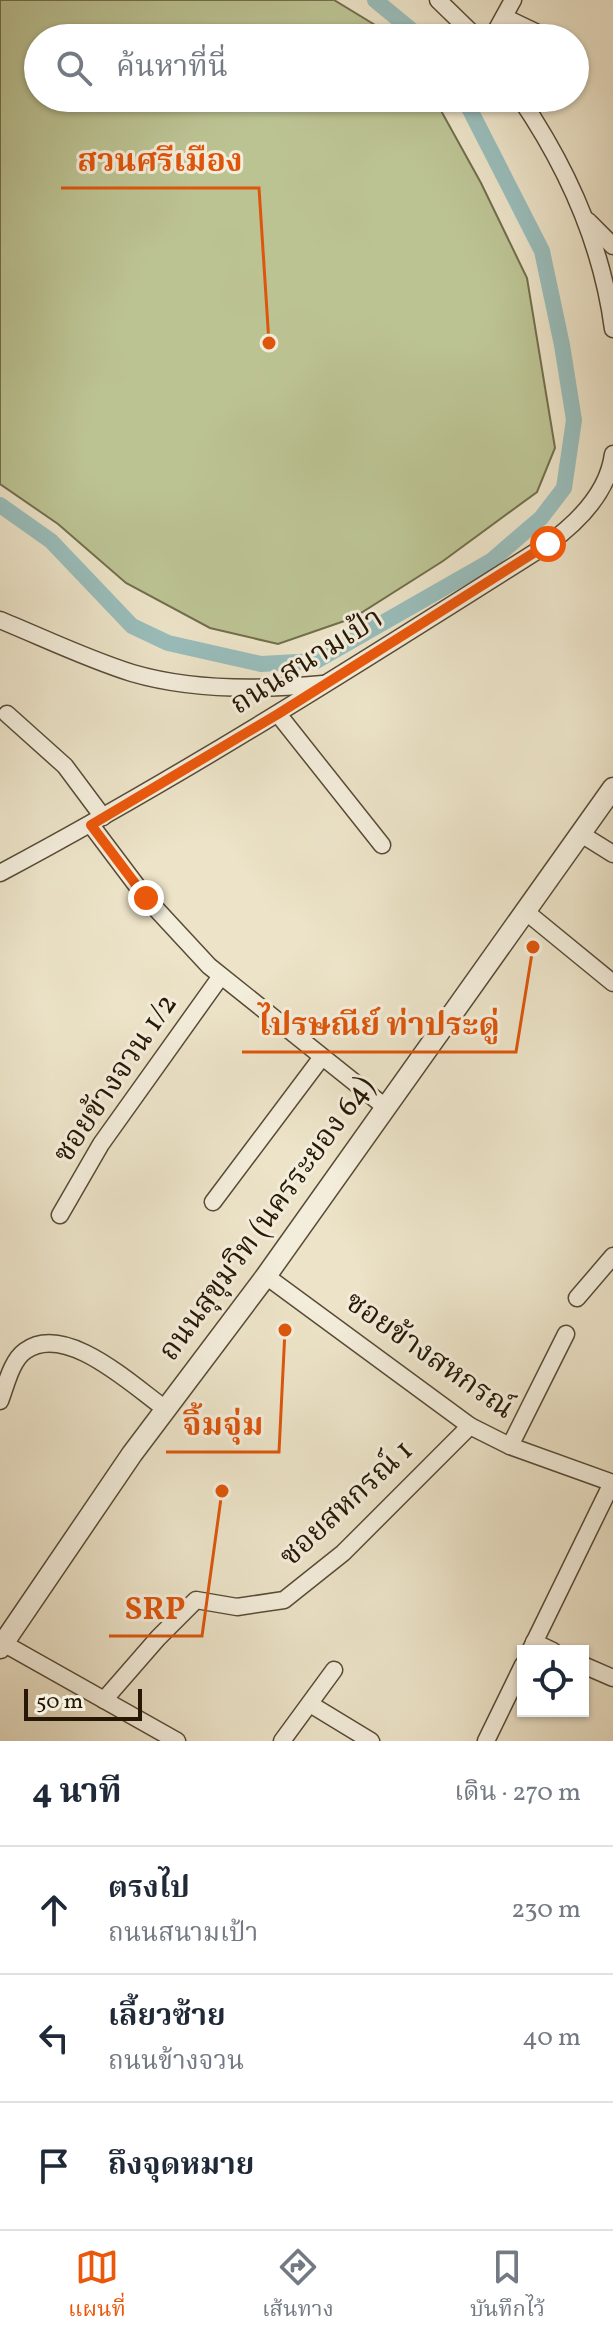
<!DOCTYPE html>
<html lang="th">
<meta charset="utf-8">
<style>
:root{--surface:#fff;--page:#f6f6f7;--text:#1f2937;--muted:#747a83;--line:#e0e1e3;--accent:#ea580c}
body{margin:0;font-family:Vollkorn,"Noto Serif Thai",serif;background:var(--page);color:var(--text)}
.controls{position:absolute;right:24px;bottom:24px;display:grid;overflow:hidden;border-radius:0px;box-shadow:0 2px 6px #0004}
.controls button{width:72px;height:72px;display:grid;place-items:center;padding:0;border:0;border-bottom:2px solid var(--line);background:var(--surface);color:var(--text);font:40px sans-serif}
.scale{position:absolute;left:24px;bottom:20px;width:118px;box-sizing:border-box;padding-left:8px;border:4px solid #271805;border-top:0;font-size:22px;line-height:28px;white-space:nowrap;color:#271805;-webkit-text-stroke:6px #f3eddb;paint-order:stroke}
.stop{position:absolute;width:24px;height:24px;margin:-18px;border:6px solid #ea580c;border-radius:50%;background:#fff}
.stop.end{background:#ea580c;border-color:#fff;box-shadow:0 2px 8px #0008}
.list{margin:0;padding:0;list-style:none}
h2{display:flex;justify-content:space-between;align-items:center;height:104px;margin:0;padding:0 32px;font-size:34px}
h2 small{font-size:26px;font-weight:400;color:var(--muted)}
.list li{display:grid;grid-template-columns:52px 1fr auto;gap:24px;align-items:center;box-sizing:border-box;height:128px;padding:0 32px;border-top:2px solid var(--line)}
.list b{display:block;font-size:30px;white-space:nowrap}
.list p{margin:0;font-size:26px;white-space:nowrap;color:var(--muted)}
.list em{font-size:26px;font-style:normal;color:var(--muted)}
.icon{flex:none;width:44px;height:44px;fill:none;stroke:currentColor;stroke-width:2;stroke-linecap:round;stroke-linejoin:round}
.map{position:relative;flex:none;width:613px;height:1741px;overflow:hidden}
.search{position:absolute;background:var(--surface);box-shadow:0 2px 6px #0004;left:24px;right:24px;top:24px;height:88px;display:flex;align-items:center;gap:20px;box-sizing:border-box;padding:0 28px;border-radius:44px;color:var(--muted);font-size:30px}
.sheet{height:488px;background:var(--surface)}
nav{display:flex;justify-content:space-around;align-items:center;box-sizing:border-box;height:112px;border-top:2px solid var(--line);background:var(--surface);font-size:22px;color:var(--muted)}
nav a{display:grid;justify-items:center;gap:4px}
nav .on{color:var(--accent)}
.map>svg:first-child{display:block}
.green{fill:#bcc393;stroke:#726e4c;stroke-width:2}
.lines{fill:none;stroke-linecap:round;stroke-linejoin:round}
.canal{stroke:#99bdbb;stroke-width:16}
.minor-casing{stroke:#584b36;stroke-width:19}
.tertiary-casing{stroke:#584b36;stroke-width:23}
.minor{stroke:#f3eddb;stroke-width:16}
.tertiary{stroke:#f3eddb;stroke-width:20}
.route{stroke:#ea580c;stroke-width:10}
.labels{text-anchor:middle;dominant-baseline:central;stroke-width:6;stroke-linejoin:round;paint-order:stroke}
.street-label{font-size:30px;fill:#271805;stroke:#f3eddb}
.leader{fill:none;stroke:#de560c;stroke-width:3}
.callout-dot{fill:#de560c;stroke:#f3eddb;stroke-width:3}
.callout-label{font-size:32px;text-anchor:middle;font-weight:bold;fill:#de560c;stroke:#f3eddb;stroke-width:6;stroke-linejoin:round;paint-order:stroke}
</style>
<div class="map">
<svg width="613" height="1741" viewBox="0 0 613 1741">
<rect width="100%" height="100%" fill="#ece3c8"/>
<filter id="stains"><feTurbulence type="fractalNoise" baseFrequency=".0025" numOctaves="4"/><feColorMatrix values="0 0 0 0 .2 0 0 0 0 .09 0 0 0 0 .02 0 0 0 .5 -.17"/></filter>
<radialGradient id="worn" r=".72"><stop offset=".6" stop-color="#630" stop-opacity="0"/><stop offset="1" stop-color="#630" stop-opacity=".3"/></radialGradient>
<!-- green -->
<polygon class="green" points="0,0 334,0 380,28 388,38 38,38 38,98 434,98 481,183 527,278 555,448 537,492 443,561 353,618 278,644 210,628 126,583 58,524 0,484"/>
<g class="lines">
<!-- canal -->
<g class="canal">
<polyline points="375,0 421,38"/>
<polyline points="0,505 51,541 132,626 168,643 261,664 316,661 491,561 541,518 564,488 574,420 562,345 542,251 464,98"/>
</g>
<defs>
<g id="minor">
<polyline points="438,0 477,38"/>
<polyline points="504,17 548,38"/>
<polyline points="492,38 513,0"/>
<path d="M520 98C567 167 602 245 613 329"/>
<polyline points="588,221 613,246"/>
<path d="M0 620C44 638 87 659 132 673 193 691 261 690 323 684"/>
<polyline points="7,714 65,766 103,817"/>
<polyline points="278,714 382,845"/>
<polyline points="91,825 146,898 209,966 384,1106"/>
<polyline points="581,834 613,854"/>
<path d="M0 873C188 773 368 658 548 544 577 523 608 492 613 454"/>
<polyline points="525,911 613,983"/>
<polyline points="213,1202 322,1057"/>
<polyline points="60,1215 101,1144 221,976"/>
<polyline points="266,1276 470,1426 510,1446 613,1483"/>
<polyline points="577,1298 613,1256"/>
<path d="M0 1401C6 1386 11 1361 25 1351 66 1321 134 1387 167 1410"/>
<polyline points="510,1446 566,1334"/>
<polyline points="534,1642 553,1651"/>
<polyline points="3,1643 177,1741"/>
<polyline points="530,1651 612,1483"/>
<polyline points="583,1665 613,1678"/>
<polyline points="104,1700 158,1638 196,1600 237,1607 284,1600 343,1553 470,1426"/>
<polyline points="310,1704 371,1741"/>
<polyline points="282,1741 334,1670"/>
<polyline points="486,1741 523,1665"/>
</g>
<polyline id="tertiary" points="0,1648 132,1454 266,1276 613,788"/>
</defs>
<!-- minor casing -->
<use href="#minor" class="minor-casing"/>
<!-- tertiary casing -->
<use href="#tertiary" class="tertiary-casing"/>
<!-- minor -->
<use href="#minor" class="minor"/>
<!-- tertiary -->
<use href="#tertiary" class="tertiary"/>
</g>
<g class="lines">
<!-- route -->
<polyline class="route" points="146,898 91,825 278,714 548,544"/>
</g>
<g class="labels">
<!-- street labels -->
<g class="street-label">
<text transform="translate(307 662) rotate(-32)">ถนนสนามเป้า</text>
<text transform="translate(116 1079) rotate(-56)">ซอยข้างจวน 1/2</text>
<text transform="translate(267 1219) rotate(-54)">ถนนสุขุมวิท (นครระยอง 64)</text>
<text transform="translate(429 1356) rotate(35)">ซอยข้างสหกรณ์</text>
<text transform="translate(347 1504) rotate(-43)">ซอยสหกรณ์ 1</text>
</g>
</g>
<!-- callouts -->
<path class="leader" d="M269 343L259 188H61M533 947L516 1052H242M285 1330L279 1452H166M222 1491L202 1636H109"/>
<g class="callout-dot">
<circle cx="269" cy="343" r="8"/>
<circle cx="533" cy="947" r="8"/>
<circle cx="285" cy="1330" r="8"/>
<circle cx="222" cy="1491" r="8"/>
</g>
<g class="callout-label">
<text x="160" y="171">สวนศรีเมือง</text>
<text x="379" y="1035">ไปรษณีย์ ท่าประดู่</text>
<text x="223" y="1435">จิ้มจุ่ม</text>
<text x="155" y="1619">SRP</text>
</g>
<rect width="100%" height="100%" filter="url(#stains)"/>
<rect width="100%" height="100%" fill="url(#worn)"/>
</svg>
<div class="controls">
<button><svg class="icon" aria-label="locate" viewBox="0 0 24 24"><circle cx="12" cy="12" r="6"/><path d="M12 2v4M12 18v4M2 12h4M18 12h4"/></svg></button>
</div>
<div class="scale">50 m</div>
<div class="stop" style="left:548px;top:544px"></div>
<div class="stop end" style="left:146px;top:898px"></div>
<div class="search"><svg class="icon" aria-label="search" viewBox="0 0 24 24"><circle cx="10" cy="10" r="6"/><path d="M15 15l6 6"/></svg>ค้นหาที่นี่</div>
</div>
<section class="sheet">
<h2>4 นาที<small>เดิน · 270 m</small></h2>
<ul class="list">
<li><svg class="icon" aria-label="ahead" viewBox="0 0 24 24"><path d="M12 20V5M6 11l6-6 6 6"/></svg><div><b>ตรงไป</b><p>ถนนสนามเป้า</p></div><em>230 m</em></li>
<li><svg class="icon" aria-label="left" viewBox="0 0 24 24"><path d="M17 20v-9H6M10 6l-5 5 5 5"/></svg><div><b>เลี้ยวซ้าย</b><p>ถนนข้างจวน</p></div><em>40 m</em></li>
<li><svg class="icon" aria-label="arrive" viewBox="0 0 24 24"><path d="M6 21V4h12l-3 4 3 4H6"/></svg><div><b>ถึงจุดหมาย</b></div></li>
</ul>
</section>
<nav>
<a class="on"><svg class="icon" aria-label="map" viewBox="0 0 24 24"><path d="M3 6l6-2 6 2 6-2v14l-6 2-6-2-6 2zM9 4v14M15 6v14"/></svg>แผนที่</a>
<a><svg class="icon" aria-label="directions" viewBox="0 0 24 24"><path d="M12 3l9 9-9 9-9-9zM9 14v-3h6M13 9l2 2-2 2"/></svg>เส้นทาง</a>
<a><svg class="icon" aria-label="saved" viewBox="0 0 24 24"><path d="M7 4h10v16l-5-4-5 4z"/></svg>บันทึกไว้</a>
</nav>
